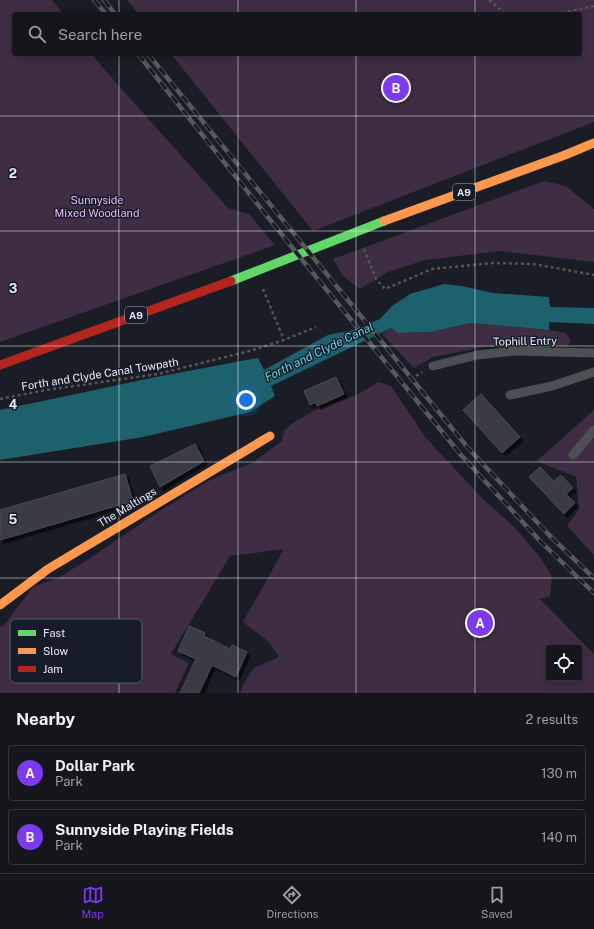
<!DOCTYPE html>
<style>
:root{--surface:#14161c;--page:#212329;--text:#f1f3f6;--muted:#9d9fa3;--line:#33353b;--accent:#7c3aed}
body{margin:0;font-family:"Public Sans",sans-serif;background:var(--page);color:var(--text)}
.controls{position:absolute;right:12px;bottom:12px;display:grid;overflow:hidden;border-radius:4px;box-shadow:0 2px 10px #0003}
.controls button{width:36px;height:36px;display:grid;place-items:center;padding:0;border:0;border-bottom:1px solid var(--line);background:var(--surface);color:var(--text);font:20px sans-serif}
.you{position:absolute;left:246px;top:400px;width:14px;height:14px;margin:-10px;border:3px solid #fff;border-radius:50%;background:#1a73e8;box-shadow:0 0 0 6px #1a73e833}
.badge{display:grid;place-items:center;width:26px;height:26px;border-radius:50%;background:var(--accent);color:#fff;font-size:13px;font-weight:700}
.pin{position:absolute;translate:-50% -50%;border:2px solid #fff;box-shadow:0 1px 4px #0006}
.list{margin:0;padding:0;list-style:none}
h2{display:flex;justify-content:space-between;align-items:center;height:52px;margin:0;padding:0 16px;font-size:17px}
h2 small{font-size:13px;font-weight:400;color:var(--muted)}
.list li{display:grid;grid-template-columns:26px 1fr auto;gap:12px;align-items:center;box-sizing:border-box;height:56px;margin:0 8px 8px;padding:0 8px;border:1px solid var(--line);border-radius:4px}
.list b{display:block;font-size:15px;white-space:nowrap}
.list p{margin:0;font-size:13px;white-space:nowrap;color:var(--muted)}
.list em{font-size:13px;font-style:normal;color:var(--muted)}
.icon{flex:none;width:22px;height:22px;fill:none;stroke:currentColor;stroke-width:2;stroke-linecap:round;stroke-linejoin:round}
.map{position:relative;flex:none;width:594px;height:693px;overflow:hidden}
.search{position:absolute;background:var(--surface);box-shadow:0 2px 10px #0003;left:12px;right:12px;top:12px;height:44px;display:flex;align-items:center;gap:10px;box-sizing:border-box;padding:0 14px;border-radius:4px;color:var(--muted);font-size:15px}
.sheet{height:180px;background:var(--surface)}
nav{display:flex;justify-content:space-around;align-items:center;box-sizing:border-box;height:56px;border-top:1px solid var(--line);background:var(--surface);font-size:11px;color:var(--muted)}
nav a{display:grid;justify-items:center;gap:2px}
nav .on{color:var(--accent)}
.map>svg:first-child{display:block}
.green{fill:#3f2d43;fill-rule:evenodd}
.water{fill:#1d616c}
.building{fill:#3b3a46;stroke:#4a4b52;filter:url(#shadow)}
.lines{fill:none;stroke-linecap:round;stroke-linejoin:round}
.path{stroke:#535558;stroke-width:2.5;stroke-dasharray:3 3;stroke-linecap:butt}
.lane{stroke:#4c4f53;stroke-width:9}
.fast{stroke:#63d668;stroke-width:9}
.slow{stroke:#ff974d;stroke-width:9}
.jam{stroke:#b3261e;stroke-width:9}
.rail-casing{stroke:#57595c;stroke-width:4.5}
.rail{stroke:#161c29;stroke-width:3;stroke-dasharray:9;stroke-linecap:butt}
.grid{fill:none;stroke:#e7ecf5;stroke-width:1;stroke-opacity:0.55}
.labels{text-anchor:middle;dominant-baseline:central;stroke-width:3;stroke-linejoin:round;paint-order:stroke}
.shield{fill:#161c29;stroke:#a8aeb8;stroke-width:1}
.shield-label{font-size:10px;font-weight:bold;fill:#e7ecf5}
.park-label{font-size:11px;fill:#f0b9f7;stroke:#161c29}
.street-label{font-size:11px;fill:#e7ecf5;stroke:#161c29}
.water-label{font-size:12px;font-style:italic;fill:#66d3e4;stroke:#161c29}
.key{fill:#161c29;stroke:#555a66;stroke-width:1}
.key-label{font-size:11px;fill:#e7ecf5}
.grid-label{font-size:13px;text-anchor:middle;font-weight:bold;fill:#e7ecf5;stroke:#161c29;stroke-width:3;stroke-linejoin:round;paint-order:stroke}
</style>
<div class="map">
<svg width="594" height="693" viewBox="0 0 594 693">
<defs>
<filter id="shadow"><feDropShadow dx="3.5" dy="3.5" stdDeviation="0" flood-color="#0009"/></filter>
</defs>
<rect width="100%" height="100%" fill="#1a1d25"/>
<!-- green -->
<g class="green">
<polygon points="0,0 52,0 63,14 14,14 14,54 92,54 103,68 228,208 249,214 275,245 0,342"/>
<polygon points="127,0 594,0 594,122 313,231 171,54 580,54 580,14 139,14"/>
<polygon points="544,181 566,186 594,209 594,262 500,251 425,260 388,272 360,289 343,276 333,259"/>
<polygon points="471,323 549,330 566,333 571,341 567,346 484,347 433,357 414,368 382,334 391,328 399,333 430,332"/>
<path d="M378 382 391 386 426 438 482 498 515 528 540 557 552 577 550 596 540 599 594 654V693H240L244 683 254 668 279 657 269 642 243 622 284 549 230 556 171 654 189 663 175 693H0V627L4 625 33 587 58 578 84 562 161 510 212 479 252 463 282 441 284 431 290 425 317 409 357 395ZM549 648H579V678H549Z"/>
<polygon points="594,410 594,555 567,526 579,509 576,477 537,461"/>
</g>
<!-- water -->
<polygon class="water" points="444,284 462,286 493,293 549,297 550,307 594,308 594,324 549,322 549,330 471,323 430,332 398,333 391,328 271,386 275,396 250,412 143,437 0,460 0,410 156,377 258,358 264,370 328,335 358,329 380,319 392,306 410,294"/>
<!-- building -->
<g class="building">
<polygon points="336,377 344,394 317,406 316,402 310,405 304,391"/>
<polygon points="481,394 520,437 502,453 463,410"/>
<polygon points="195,444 204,461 160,487 150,466"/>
<polygon points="540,467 554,481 561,475 573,488 566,494 575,503 564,514 529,477"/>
<polygon points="125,474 133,501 0,540 0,510"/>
<polygon points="189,626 205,633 204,636 230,649 232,645 247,652 236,677 212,665 199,693 180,693 196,659 178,651"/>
</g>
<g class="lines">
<!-- path -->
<g class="path">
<polyline points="489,0 506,14"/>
<polyline points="556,14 594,6"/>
<polyline points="364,249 376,279 385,289 432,269 493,263 534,264 594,275"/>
<polyline points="263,289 284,340"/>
<polyline points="416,376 422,372"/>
<polyline points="0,399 46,390 158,374 253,350 284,340 316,327"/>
</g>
<!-- lane -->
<g class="lane">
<polyline points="433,366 477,355 515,351 594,353"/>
<polyline points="510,395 552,386 594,372"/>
<polyline points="573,455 594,430"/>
</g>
<!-- fast -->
<polyline class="fast" points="231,281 384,221"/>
<!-- slow -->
<g class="slow">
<polyline points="384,221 565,155 594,143"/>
<polyline points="0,605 48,569 270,436"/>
</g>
<!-- jam -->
<polyline class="jam" points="0,365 231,281"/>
<defs>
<g id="rail">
<polyline points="94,0 106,14"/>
<polyline points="104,0 115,14"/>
<polyline points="138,54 295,251 461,455 542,543 594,593"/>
<polyline points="148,54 468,448 550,536 594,578"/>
</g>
</defs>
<!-- rail casing -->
<use href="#rail" class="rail-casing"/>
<!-- rail -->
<use href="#rail" class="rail"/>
</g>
<!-- grid -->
<path class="grid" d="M119 0V14M238 0V14M356 0V14M475 0V14M119 54V693M238 54V693M356 54V693M475 54V693M0 116H594M0 231H594M0 346H594M0 462H594M0 578H594"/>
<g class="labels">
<!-- shield labels -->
<g class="shield">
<rect x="453" y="184" width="22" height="16" rx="3"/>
<rect x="125" y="307" width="22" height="16" rx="3"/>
</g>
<g class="shield-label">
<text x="464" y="192">A9</text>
<text x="136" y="315">A9</text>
</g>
<!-- park labels -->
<g class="park-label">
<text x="97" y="200">Sunnyside<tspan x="97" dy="13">Mixed Woodland</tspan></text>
</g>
<!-- street labels -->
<g class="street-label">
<text transform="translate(525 341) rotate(-1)">Tophill Entry</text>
<text transform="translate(100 374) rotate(-9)">Forth and Clyde Canal Towpath</text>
<text transform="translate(127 507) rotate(-31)">The Maltings</text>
</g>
<!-- water labels -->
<g class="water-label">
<text transform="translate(319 352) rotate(-26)">Forth and Clyde Canal</text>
</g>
</g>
<!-- legend -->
<rect x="10" y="619" width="132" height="64" rx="6" class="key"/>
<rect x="18" y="630" width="18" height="6" fill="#63d668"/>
<rect x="18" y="648" width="18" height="6" fill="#ff974d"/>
<rect x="18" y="666" width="18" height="6" fill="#b3261e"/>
<g class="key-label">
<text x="43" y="637">Fast</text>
<text x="43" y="655">Slow</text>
<text x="43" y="673">Jam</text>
</g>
<g class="grid-label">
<text x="13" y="178">2</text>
<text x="13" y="293">3</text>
<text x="13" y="409">4</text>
<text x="13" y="524">5</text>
</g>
</svg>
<div class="controls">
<button><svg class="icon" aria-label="locate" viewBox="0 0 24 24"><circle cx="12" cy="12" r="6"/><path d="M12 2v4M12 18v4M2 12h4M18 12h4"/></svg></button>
</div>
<div class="you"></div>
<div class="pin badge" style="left:480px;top:623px">A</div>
<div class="pin badge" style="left:396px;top:88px">B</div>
<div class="search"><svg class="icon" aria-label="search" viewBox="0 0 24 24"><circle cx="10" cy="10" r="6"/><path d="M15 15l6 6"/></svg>Search here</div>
</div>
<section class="sheet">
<h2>Nearby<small>2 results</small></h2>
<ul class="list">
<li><span class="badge">A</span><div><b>Dollar Park</b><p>Park</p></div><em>130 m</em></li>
<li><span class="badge">B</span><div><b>Sunnyside Playing Fields</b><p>Park</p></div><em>140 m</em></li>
</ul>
</section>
<nav>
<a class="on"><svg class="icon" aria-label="map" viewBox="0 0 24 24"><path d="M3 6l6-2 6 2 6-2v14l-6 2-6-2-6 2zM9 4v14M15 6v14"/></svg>Map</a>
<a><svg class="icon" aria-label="directions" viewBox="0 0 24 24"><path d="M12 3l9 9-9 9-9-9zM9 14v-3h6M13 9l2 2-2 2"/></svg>Directions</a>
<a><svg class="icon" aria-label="saved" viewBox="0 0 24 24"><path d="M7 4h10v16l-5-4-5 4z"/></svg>Saved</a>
</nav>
